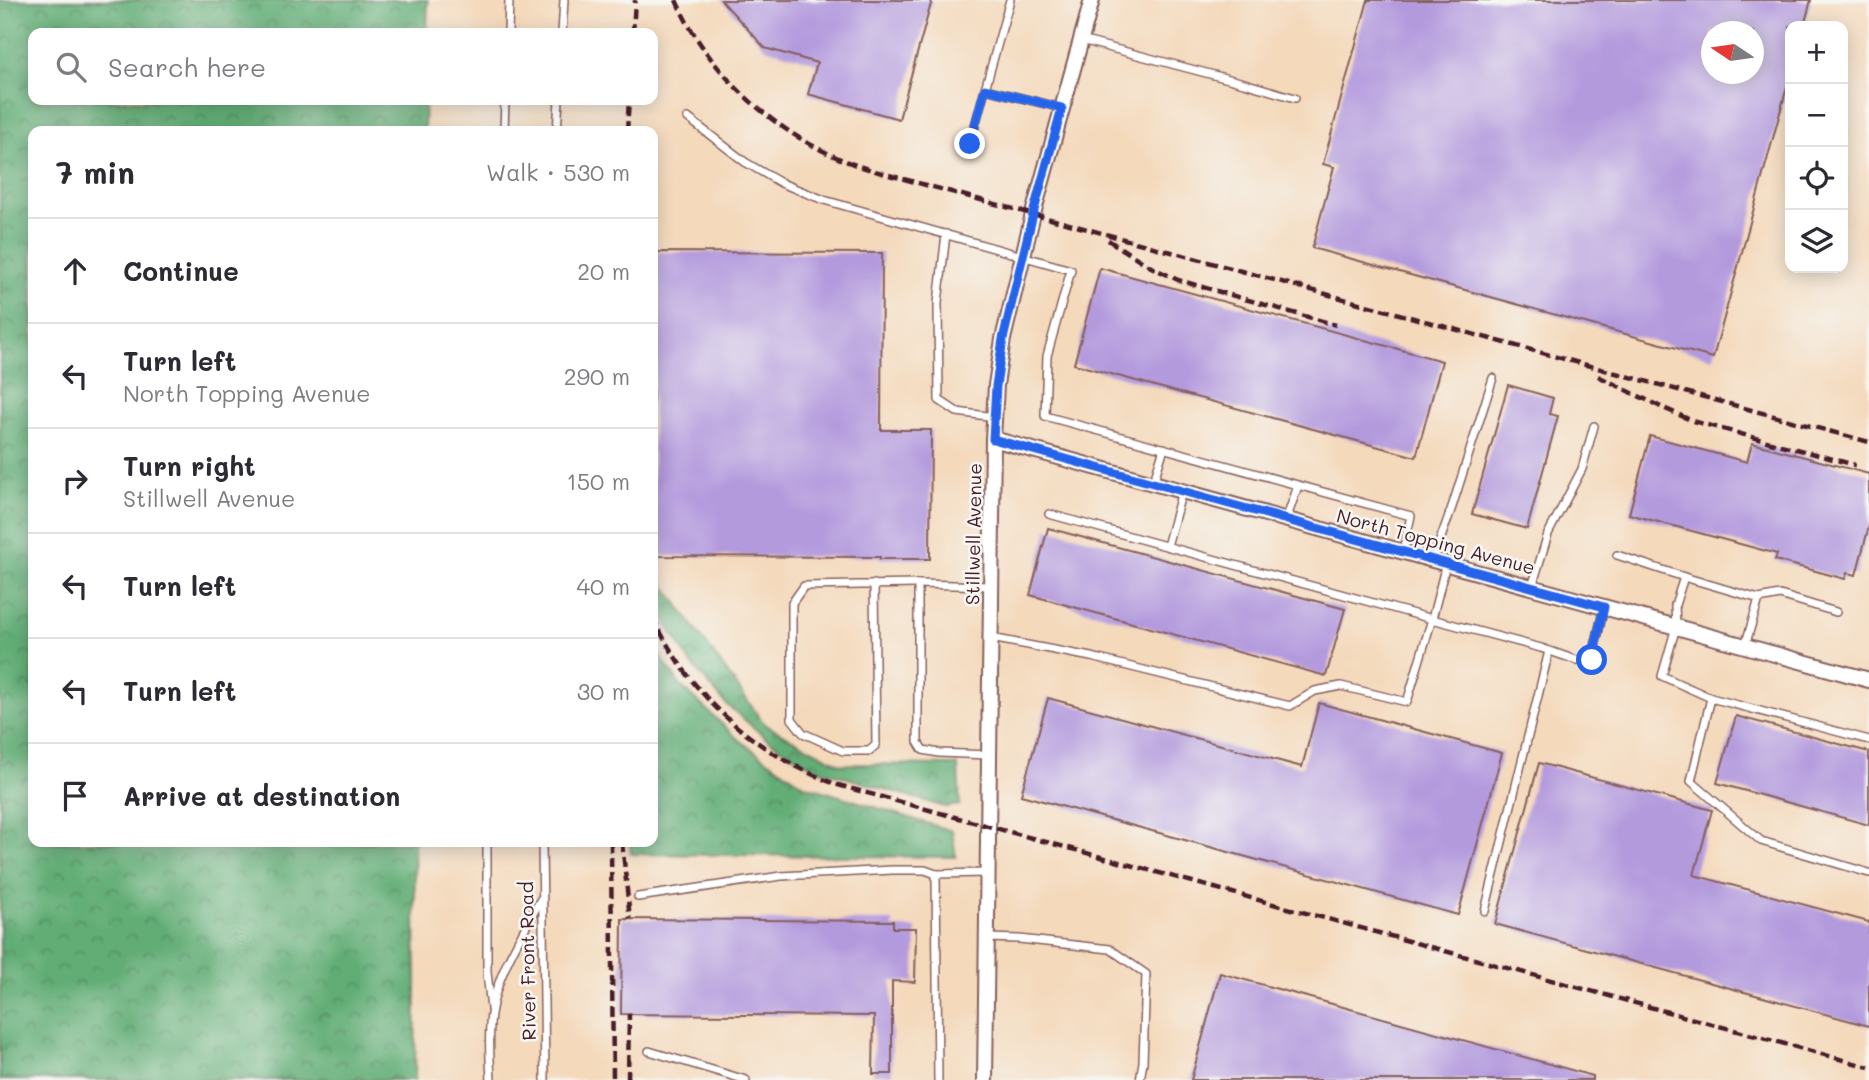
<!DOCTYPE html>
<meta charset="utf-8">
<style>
:root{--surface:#fff;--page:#f2f2f3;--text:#2b2b33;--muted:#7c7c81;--line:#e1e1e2}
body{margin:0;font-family:Mali,sans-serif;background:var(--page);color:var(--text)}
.controls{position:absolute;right:21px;top:21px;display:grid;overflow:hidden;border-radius:14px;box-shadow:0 4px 18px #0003}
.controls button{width:63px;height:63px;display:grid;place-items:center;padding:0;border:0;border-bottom:2px solid var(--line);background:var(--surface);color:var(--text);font:35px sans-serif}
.compass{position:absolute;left:1701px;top:21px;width:63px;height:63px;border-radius:50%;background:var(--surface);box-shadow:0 4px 18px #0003;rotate:283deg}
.stop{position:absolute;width:21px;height:21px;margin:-16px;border:5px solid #2563eb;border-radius:50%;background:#fff}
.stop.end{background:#2563eb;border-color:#fff;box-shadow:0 2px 7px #0008}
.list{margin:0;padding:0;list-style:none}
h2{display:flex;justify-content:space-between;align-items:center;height:91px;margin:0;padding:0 28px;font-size:30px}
h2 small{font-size:23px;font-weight:400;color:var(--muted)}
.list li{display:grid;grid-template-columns:46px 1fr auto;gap:21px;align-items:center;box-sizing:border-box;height:105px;padding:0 28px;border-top:2px solid var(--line)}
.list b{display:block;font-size:26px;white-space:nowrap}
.list p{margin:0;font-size:23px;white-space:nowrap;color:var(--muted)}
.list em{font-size:23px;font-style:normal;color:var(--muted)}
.icon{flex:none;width:38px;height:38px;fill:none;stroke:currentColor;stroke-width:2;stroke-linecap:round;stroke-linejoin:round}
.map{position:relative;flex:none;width:1869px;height:1080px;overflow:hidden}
.search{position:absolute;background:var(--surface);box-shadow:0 4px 18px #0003;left:28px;top:28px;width:630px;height:77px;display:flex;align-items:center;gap:18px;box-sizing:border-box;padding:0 24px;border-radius:14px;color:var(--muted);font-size:26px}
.panel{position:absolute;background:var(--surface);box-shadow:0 4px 18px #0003;left:28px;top:126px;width:630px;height:721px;border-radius:14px}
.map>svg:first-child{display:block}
.forest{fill:url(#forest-crowns);stroke:#566650;stroke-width:2}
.building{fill:#b39add;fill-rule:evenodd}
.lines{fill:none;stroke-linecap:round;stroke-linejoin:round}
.service-casing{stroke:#86605d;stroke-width:10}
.minor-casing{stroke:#86605d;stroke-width:18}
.service{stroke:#fff;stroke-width:7}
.minor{stroke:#fff;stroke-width:14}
.rail{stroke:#4a1f2b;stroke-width:4.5;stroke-dasharray:10 5;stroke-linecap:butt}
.route{stroke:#2563eb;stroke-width:9}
.labels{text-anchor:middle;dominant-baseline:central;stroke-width:5;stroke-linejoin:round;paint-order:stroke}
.street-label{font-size:19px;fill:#4a1f2b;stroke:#f6f6f2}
</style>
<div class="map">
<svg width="1869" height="1080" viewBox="0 0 1869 1080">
<defs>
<pattern id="forest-crowns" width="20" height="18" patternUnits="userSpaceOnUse" patternTransform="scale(1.75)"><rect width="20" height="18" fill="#62ad76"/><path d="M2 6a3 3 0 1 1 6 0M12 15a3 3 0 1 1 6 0" fill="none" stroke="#538c61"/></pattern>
</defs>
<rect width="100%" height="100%" fill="#f6f6f2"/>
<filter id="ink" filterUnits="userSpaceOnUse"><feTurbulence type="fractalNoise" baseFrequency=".0143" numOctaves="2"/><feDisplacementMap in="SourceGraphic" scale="14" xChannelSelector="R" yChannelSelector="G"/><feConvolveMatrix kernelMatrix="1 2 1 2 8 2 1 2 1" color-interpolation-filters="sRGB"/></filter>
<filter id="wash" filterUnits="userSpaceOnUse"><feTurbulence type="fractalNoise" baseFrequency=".00686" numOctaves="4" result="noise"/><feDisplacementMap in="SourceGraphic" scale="28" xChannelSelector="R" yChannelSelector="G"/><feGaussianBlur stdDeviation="1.57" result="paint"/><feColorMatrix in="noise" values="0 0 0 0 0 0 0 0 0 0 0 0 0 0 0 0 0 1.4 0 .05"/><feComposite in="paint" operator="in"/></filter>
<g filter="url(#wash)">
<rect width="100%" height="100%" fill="#f4d9bb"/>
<!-- forest -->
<g class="forest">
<polygon points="0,0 428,0 427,33 33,33 33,100 425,100 424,131 33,131 33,842 414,842 416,980 415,1080 0,1080"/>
<polygon points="653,570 765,725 840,764 958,765 960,805 945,807 814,768 767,739 726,704 689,661 661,614 653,591"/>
<polygon points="653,646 680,685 740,741 804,785 952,831 956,857 631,854 630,842 653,842"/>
</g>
<g id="blocks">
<!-- building -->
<g class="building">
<polygon points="721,0 932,0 899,119 808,94 817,63 765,48"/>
<path d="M1368 0H1811L1804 26H1790V76L1713 358 1312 248 1334 167 1323 164ZM1712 32H1754V74H1712Z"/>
<polygon points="653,252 882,253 881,430 931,430 930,559 880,559 880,557 653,556"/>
<polygon points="1100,268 1442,361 1416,457 1074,364"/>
<polygon points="1508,385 1553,398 1549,414 1558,416 1527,529 1472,514"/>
<polygon points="1650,436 1747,462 1752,443 1869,474 1869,526 1856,575 1847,573 1845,579 1775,560 1777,554 1629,514"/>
<polygon points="1048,528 1345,609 1326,676 1030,595"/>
<polygon points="1048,698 1302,767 1319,703 1502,753 1458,915 1021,795"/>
<polygon points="1736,716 1869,752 1869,825 1717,783"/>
<polygon points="1539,763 1712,810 1694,875 1869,922 1869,1026 1495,924"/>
<polygon points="622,919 893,921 893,928 916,928 915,982 892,981 892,1074 873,1074 874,1016 621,1014"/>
<polygon points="1220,973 1593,1076 1593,1080 1191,1080"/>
</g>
</g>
</g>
<g filter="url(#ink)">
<use href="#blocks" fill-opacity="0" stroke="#86605d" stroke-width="2"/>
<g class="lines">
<defs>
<g id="service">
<polyline points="1010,0 985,89 1062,108"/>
<polyline points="508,33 509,0"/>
<polyline points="562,33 564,0"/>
<polyline points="1081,40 1244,83 1295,98"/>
<polyline points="688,118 745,162 781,183 824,200 1071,270 1047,356 1045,416 1411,516 1403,551"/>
<polyline points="504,131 505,100"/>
<polyline points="557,131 559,100"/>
<polyline points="970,144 985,89"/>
<polyline points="946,234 938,303 939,400 957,412 995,417"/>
<polyline points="1153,483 1164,448"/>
<polyline points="1049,514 1432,619 1446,564"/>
<polyline points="1286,520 1298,486"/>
<polyline points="1167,546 1182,491"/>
<polyline points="1617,555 1684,577"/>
<polyline points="1433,560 1452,507 1493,378"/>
<polyline points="874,584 876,745 869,751 843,751 803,733 792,719 792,603 804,586 918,584"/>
<polyline points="1532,587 1548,534 1582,469 1594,426"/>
<polyline points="1759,599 1780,595 1836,612"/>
<polyline points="991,638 1091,657 1290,706 1315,691 1341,686 1407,702 1432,619 1541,648 1576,660 1592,660 1604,607"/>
<polyline points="1745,646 1759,599 1684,577 1675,605 1676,627 1662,676 1711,698 1869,740"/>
<polyline points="1711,698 1691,781 1761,841 1869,873"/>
<polyline points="989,755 939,753 923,750 918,742 918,584 991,586"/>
<polyline points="487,842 487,972 491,1009"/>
<polyline points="542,842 545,1080"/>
<polyline points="638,897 781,876 892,870 925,870 936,874"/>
<polyline points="1485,911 1549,651"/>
<polyline points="987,938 1019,939 1110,949 1146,974 1143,1062 1140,1080"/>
<polyline points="649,1051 746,1080"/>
<path d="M491 1080C490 1058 488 1036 491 1014 497 973 521 936 541 899"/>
<polyline points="938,1080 936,874 987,873"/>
</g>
<g id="minor">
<polyline points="993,439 1869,680"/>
<polyline points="985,1080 993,439 996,385 1003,339 1033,214 1092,0"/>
</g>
</defs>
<!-- service casing -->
<use href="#service" class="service-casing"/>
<!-- minor casing -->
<use href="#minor" class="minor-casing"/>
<!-- service -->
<use href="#service" class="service"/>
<!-- minor -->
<use href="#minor" class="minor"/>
<!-- rail -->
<g class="rail">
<path d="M676 0C706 68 766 126 834 156 855 166 878 172 900 178L1869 442"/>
<polyline points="633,33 635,0"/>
<polyline points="627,131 629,100"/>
<polyline points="1108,240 1151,267 1178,280 1336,325"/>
<polyline points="1598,376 1661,407 1693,421 1855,465"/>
<path d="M653 617C690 697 756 754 838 785L1869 1067"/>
<polyline points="611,842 613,1080"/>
<polyline points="622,842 630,919"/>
<polyline points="628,1080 629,1014"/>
</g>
</g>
</g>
<g class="lines" filter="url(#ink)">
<!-- route -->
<polyline class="route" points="970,144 985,89 1062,108 1033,214 1003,339 996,386 993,439 1604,607 1592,660"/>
</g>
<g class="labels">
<!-- street labels -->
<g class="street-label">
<text transform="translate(973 534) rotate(-89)">Stillwell Avenue</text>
<text transform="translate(1436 541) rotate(15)">North Topping Avenue</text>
<text transform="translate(527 961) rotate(-91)">River Front Road</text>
</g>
</g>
</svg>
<div class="controls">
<button>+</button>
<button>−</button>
<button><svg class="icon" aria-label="locate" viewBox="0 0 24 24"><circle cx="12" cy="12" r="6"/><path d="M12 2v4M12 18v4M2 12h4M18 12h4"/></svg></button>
<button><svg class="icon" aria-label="layers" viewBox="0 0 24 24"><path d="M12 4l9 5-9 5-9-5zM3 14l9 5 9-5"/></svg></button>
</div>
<svg class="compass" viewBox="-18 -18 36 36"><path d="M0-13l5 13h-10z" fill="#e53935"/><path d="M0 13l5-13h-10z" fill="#7c7c81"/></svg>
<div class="stop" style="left:1592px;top:660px"></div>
<div class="stop end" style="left:970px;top:144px"></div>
<div class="search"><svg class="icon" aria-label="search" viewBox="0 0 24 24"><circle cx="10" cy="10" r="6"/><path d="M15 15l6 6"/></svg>Search here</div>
<section class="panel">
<h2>7 min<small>Walk · 530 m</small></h2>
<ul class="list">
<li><svg class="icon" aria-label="ahead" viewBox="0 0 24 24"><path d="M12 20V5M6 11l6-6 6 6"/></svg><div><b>Continue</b></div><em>20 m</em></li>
<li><svg class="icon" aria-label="left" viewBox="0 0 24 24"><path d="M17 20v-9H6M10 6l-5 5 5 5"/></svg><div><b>Turn left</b><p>North Topping Avenue</p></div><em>290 m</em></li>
<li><svg class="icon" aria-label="right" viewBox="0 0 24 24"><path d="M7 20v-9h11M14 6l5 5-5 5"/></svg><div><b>Turn right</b><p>Stillwell Avenue</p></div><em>150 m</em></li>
<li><svg class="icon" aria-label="left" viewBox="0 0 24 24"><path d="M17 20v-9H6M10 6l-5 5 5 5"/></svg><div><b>Turn left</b></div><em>40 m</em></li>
<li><svg class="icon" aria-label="left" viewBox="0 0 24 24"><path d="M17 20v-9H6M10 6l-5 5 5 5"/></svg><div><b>Turn left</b></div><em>30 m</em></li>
<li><svg class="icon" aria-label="arrive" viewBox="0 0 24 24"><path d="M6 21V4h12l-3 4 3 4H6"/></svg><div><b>Arrive at destination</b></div></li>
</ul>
</section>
</div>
